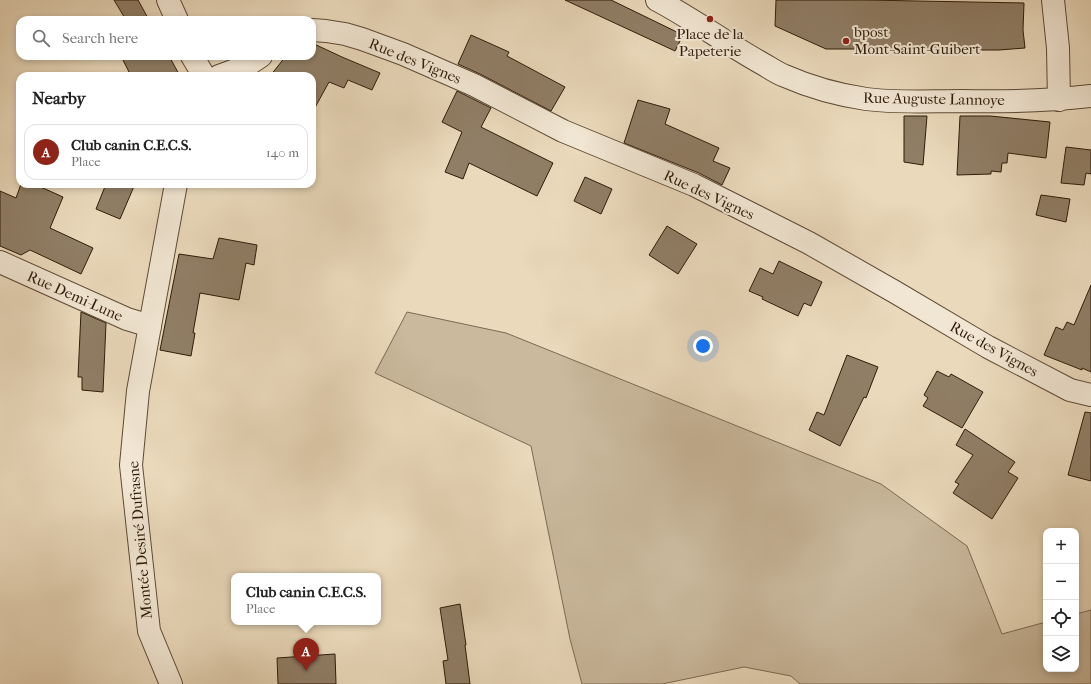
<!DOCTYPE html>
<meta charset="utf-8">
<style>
:root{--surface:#fff;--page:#f2f2f2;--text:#222;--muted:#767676;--line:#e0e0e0;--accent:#8f2418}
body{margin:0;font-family:"IM FELL French Canon",serif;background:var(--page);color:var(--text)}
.controls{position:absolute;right:12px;bottom:12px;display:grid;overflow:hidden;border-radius:8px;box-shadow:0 2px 6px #0003}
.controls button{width:36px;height:36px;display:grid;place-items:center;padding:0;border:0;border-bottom:1px solid var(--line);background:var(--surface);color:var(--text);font:20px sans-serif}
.you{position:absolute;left:703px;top:346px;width:14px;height:14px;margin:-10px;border:3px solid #fff;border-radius:50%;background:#1a73e8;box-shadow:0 0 0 6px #1a73e833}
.badge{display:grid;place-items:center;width:26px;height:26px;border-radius:50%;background:var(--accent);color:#fff;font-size:13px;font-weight:700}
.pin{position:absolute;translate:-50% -33px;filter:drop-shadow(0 1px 2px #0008)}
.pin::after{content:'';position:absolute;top:21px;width:14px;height:12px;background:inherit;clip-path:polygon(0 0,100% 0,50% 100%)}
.popup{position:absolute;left:231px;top:573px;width:150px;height:52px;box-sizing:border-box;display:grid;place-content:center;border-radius:8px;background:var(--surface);filter:drop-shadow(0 1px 3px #0005);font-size:13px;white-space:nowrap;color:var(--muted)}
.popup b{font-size:15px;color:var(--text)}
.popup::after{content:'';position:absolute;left:50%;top:100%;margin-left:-8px;border:8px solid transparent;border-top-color:var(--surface)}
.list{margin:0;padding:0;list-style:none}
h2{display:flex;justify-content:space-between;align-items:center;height:52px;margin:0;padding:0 16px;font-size:17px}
h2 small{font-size:13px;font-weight:400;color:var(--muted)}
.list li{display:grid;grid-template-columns:26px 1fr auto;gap:12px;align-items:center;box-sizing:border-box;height:56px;margin:0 8px 8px;padding:0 8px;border:1px solid var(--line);border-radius:12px}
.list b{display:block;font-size:15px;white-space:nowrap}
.list p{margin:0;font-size:13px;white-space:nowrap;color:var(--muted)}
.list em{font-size:13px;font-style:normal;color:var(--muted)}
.icon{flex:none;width:22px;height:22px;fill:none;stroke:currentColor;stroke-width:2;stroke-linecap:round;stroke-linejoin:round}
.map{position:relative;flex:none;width:1091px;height:684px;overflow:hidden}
.search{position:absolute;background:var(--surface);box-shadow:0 2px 6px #0003;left:16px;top:16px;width:300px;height:44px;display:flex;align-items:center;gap:10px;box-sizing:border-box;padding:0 14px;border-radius:12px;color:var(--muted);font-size:15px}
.panel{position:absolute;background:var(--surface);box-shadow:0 2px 6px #0003;left:16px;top:72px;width:300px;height:116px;border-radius:12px}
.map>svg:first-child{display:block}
.green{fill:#cab99d;stroke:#7c6a53}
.building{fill:#907e66;stroke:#2f1c09}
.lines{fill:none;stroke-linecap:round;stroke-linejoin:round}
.minor-casing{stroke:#5e4b36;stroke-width:24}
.tertiary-casing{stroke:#5e4b36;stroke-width:24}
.minor{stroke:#f1e6d3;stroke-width:22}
.tertiary{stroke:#f1e6d3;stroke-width:22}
.poi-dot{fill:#8f2418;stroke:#f1e6d3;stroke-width:1.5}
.labels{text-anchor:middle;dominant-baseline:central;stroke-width:4;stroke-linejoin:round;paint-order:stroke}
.poi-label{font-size:15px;fill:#2f1c09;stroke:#f1e6d3;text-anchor:start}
.street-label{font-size:15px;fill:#2f1c09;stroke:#f1e6d3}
</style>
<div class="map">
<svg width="1091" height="684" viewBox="0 0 1091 684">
<rect width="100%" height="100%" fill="#ead9bb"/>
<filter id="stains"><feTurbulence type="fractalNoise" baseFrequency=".005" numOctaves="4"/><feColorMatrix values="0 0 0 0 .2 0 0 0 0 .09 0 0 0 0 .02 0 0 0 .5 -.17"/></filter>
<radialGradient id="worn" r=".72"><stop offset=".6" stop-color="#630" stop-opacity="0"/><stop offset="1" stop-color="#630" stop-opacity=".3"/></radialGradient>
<!-- green -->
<polygon class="green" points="407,312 506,333 881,484 967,546 1002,634 1046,622 1046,669 1076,669 1076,614 1091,610 1091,684 800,684 791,676 744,667 662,684 582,684 570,639 531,446 375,373"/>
<!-- building -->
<g class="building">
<polygon points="114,0 138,0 149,20 126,20"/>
<polygon points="565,0 611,0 683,35 675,51"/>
<polygon points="776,0 865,0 1024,3 1023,30 1025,48 999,50 960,50 901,48 901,49 826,49 775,26"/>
<polygon points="471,35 509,52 507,56 565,87 551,111 480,74 458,64"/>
<polygon points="312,43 342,57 380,73 372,90 348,80 344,88 329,82 312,113 312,76 270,76 286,56 312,56"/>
<polygon points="121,56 169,56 180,76 131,76"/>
<polygon points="457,91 491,108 481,127 553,163 537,196 469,163 463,179 445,172 462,132 442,122"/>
<polygon points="638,100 670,109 665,124 719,148 713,161 730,168 722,185 699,173 624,143"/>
<polygon points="904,116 927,116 923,165 904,162"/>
<polygon points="960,116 990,116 1050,122 1046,158 1008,153 1007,163 1002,163 1001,172 991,171 991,174 957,175"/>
<polygon points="1066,147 1091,150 1091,174 1086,173 1084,185 1061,183"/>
<polygon points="585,177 612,189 601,214 574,201"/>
<polygon points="21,184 34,184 63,197 50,228 93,248 81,274 30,250 21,255 0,246 0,191 16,198"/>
<polygon points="106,184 135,184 120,219 96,209"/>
<polygon points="1041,195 1070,199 1066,222 1036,215"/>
<polygon points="667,226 697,244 678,274 649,255"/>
<polygon points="219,238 257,245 254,265 246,263 239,300 200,293 193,333 195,333 191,356 160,350 179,254 213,259"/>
<polygon points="779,261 822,282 811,306 804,303 798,316 762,299 763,297 749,291 760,268 773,274"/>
<polygon points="1091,285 1091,372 1082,368 1082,370 1044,355 1056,327 1063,330 1067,322 1074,325"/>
<polygon points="81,312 106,323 103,392 82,390 82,377 78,377"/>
<polygon points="847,355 878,367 866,398 864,397 840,446 809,430 817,412 824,415"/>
<polygon points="937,371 949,377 951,374 983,392 962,428 923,406 928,398 924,395"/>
<polygon points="1085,412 1091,413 1091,481 1068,475"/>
<polygon points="965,429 1015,462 1008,472 1018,478 992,519 953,493 959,484 955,482 973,455 956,445"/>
<polygon points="460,604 466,645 465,645 470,684 446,684 443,661 448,660 440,608"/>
<polygon points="335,654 336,684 278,684 277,658"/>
</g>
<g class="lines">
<defs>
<g id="minor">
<polyline points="168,0 177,20"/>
<polyline points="1053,0 1058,48 1059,100"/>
<polyline points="312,30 326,31 345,34 362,39 403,54 474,85 563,131 694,185 809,243 895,292 988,347 1070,390 1091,395"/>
<polyline points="192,56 204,76"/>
<polyline points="219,76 246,66 261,56"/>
<polyline points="0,262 127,319 150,326"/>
<polyline points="171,684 149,631 131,465 138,391 176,184"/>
</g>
<path id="tertiary" d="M657 0C693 19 727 44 763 64 770 68 777 73 785 76 810 87 839 95 866 99 896 103 931 101 961 101 1004 102 1048 101 1091 96"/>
</defs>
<!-- minor casing -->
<use href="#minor" class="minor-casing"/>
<!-- tertiary casing -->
<use href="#tertiary" class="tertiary-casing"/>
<!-- minor -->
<use href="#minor" class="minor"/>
<!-- tertiary -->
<use href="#tertiary" class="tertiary"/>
</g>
<!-- markers -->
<g class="poi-dot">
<circle cx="710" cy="19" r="4"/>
<circle cx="846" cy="41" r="4"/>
</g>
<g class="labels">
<!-- poi labels -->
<g class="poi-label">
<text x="854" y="32">bpost<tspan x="854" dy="17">Mont-Saint-Guibert</tspan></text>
<text x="710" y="34" text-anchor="middle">Place de la<tspan x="710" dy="17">Papeterie</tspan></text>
</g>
<!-- street labels -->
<g class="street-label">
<text transform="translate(415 61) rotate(22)">Rue des Vignes</text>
<text transform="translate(934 99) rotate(1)">Rue Auguste Lannoye</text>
<text transform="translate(709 195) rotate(25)">Rue des Vignes</text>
<text transform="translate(75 296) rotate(24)">Rue Demi-Lune</text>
<text transform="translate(994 349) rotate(29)">Rue des Vignes</text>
<text transform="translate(140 540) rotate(-95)">Montée Desiré Dufrasne</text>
</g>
</g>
<rect width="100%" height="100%" filter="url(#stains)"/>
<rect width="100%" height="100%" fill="url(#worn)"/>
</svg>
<div class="controls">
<button>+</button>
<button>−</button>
<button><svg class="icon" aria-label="locate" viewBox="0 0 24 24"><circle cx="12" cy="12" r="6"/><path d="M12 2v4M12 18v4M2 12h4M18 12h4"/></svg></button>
<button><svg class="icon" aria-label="layers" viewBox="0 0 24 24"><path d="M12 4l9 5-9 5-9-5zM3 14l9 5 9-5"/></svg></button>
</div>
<div class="you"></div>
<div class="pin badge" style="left:306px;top:671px">A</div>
<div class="popup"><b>Club canin C.E.C.S.</b>Place</div>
<div class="search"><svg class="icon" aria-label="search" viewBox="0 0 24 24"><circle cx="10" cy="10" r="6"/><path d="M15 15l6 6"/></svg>Search here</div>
<section class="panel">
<h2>Nearby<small></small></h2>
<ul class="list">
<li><span class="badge">A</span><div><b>Club canin C.E.C.S.</b><p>Place</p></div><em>140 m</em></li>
</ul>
</section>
</div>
